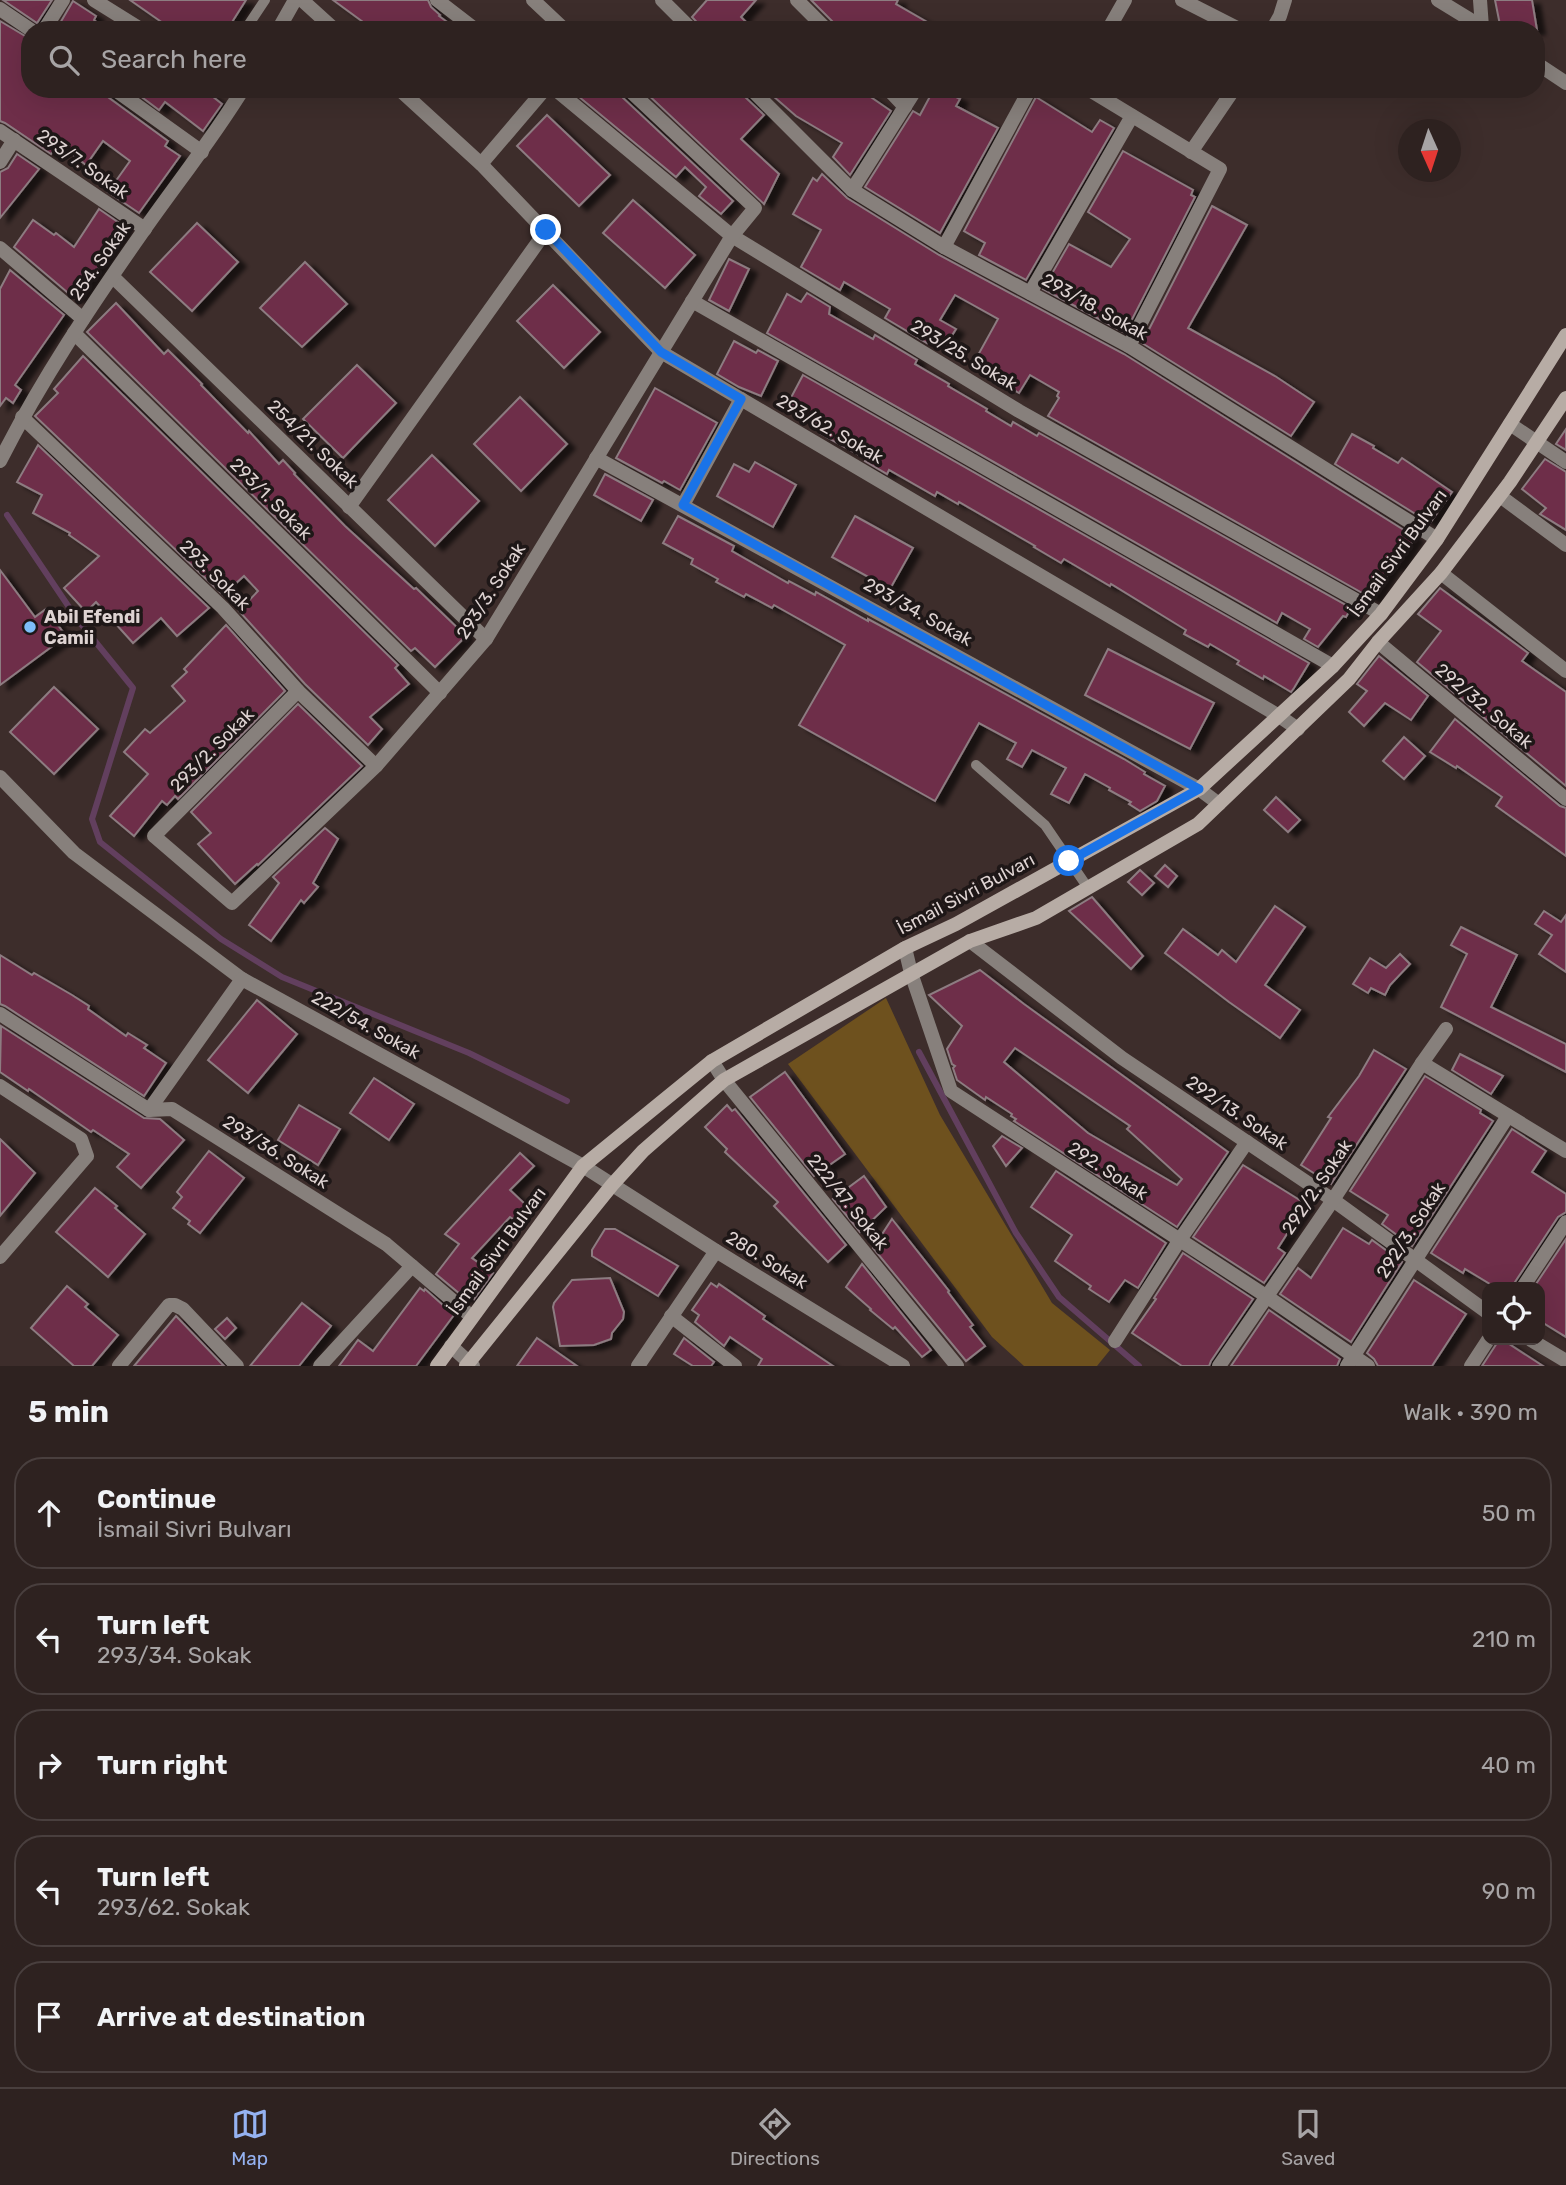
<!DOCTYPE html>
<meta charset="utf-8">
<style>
:root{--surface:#2e2220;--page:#362a29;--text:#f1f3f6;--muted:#a7a4a5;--line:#493f3e;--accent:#95b2f1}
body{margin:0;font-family:Rubik,sans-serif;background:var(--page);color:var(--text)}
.controls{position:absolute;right:21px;bottom:21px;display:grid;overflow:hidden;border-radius:14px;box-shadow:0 7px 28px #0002}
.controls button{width:63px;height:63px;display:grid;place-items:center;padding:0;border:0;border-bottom:2px solid var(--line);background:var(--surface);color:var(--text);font:35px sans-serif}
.compass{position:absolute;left:1398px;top:119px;width:63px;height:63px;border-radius:50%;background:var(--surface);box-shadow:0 7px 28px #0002;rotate:177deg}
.stop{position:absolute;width:21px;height:21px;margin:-16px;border:5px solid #1a73e8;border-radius:50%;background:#fff}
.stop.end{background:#1a73e8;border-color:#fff;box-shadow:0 2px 7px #0008}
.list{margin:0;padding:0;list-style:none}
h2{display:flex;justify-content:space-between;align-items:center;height:91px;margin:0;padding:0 28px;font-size:30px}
h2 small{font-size:23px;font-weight:400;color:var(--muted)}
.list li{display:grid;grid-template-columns:46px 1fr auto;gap:21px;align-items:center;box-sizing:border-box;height:112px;margin:0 14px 14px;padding:0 14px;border:2px solid var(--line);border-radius:28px}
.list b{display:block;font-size:26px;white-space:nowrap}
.list p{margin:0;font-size:23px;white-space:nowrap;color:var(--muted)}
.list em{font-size:23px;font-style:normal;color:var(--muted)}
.icon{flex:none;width:38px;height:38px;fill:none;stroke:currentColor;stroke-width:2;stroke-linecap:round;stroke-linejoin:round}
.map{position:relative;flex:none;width:1566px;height:1366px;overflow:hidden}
.search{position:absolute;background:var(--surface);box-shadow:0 7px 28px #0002;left:21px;right:21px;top:21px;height:77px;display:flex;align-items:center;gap:18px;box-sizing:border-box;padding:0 24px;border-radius:28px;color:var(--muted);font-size:26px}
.sheet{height:721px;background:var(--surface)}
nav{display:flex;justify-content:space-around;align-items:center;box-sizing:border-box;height:98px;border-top:2px solid var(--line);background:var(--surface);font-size:19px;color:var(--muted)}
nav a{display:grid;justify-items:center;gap:4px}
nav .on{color:var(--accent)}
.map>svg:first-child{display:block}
.forest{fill:#6e511e}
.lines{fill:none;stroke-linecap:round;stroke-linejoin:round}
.stream{stroke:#623f5e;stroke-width:6}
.building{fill:#6e2d48;stroke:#8d7b81;stroke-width:2;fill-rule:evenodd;filter:url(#shadow)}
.service{stroke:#87807c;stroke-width:10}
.minor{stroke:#87807c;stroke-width:14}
.tertiary{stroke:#87807c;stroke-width:14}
.secondary{stroke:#b7aca5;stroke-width:14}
.route{stroke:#1a73e8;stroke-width:9}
.poi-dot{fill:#7dbef9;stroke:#1e1717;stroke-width:2.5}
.labels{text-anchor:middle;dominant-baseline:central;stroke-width:7;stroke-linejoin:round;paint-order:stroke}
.street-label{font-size:18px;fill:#ded3d2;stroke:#1e1717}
.poi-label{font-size:18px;font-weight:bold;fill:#ded3d2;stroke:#1e1717;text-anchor:start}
</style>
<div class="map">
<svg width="1566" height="1366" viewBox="0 0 1566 1366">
<defs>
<filter id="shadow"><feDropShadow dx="8" dy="4.5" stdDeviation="2" flood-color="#0009"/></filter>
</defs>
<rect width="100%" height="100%" fill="#3d2d2b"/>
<!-- forest -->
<polygon class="forest" points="886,998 940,1115 1052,1303 1110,1350 1097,1366 1024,1366 992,1337 788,1064"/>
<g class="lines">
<!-- stream -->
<g class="stream">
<polyline points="7,515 77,619 133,688 92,819 100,842 221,939 282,977 469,1053 567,1101"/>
<polyline points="919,1052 1016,1233 1059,1297 1139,1366"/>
</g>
</g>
<!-- building -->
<g class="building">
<polygon points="3,0 52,0 37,23"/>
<polygon points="130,0 246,0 227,30 173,30"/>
<polygon points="333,0 428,0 431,7 440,15 439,16 458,30 374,30"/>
<polygon points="707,0 756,0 741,17 754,30 704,30 692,17"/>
<polygon points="811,0 898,0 896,4 941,30 836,30 834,23"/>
<polygon points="1495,0 1532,0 1537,30 1501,30"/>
<polygon points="73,1 96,16 94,20 106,30 56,30"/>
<polygon points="0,21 30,39 30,89 105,89 108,97 168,141 165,146 180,156 139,213 108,192 130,161 103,141 86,165 59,144 51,154 5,123 0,121"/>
<polygon points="131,89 203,89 222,104 203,131 165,102 159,110"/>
<polygon points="585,89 619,89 621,96 733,201 721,214 699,196 706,187 685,167 676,177 578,96"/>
<polygon points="642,89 742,89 744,96 764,115 741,139 779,174 764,204"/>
<polygon points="765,89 859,89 891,111 850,175 833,157 842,143 796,116"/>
<polygon points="934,89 941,89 960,99 956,106 998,128 940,233 865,187 913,111 920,115"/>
<polygon points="1036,97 1092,132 1100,120 1114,128 1026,280 979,255 985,243 964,231"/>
<polygon points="547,115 610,175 579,206 517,146"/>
<polygon points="1123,151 1193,190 1191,195 1195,197 1125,333 1043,289 1069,244 1111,267 1130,239 1088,212"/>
<polygon points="17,154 39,169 0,218 0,172 8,168"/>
<polygon points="822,174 847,198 939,255 1124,354 1415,537 1397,567 1393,565 1373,599 1048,416 1059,398 1057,396 1059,392 1030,375 1019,393 972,366 998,319 955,295 940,320 956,329 946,345 931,336 927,343 885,318 890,309 844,282 840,290 801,267 821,230 793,214 813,178 817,181"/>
<polygon points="633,200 695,255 665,288 603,233"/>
<polygon points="1212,206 1247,225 1188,328 1275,376 1314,402 1291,436 1142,343"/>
<polygon points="99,209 125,227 78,299 75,296 74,298 14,247 33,220 54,235 56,233 74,247"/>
<polygon points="197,223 238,262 192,311 150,272"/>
<polygon points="729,259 749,269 729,311 709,300"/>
<polygon points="305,262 347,304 302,347 260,308"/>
<polygon points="10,270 64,315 15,385 21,390 13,403 6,398 0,406 0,289"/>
<polygon points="553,285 600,332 564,368 517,321"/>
<polygon points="807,293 830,307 829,314 873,339 875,335 917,360 915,364 949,384 948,386 987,409 986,411 1011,426 1013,422 1037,436 1039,433 1351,608 1346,617 1343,616 1318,647 1304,639 1310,629 1282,613 1277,623 767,333 787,294 801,302"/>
<polygon points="116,303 164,354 168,350 202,384 201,385 248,433 249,431 279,464 283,460 295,473 294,474 345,526 414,589 416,588 466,636 435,667 415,648 411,651 87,332"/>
<polygon points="734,341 756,353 758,350 778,361 761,396 739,387 717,374"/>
<polygon points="83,356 398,665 395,668 409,684 370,717 382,729 368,745 305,684 239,611 258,591 244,576 223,595 35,416 58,393 54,389"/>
<polygon points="357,365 396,403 343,458 303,419"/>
<polygon points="803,375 1309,663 1294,688 1291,692 1264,676 1263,679 1237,664 1239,661 1210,644 1208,647 1184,634 1186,630 1111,584 1110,586 1064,559 1061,563 1034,547 1035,546 959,502 958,504 937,492 935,496 889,470 887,474 865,461 866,459 821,434 824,429 786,407"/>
<polygon points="655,388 717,423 680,490 664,481 662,483 616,458"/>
<polygon points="520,397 567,444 521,491 474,444"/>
<polygon points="1566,429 1566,450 1556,444"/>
<polygon points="1352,434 1374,446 1373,448 1398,463 1402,458 1452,492 1430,523 1335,464"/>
<polygon points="38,445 209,608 177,636 161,618 133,643 96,602 86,612 64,588 99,556 69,535 70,533 33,513 42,495 17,482"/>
<polygon points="432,455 479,501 435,546 388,500"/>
<polygon points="1545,459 1566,472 1566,530 1540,514 1546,508 1522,489"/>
<polygon points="755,462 796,485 773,527 717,496 734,464 749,472"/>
<polygon points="605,474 653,500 641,521 594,495"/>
<polygon points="678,516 734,546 732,551 788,583 789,581 815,595 816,592 868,621 868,619 894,633 1124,759 1145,772 1144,774 1165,786 1157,801 1140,811 1129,804 1131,802 1109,790 1110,788 1085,774 1069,803 1051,794 1066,768 1032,750 1022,767 1007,759 1016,743 979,723 935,801 799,725 845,645 774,605 772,608 746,594 744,597 716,582 718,579 691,564 693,559 663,543"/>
<polygon points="855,516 913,548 890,589 832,557"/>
<polygon points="0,570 35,617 46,609 66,636 0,685"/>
<polygon points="1440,588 1528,653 1522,661 1566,692 1566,786 1417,662 1441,631 1418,614"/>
<polygon points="226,625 285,691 178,799 175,796 167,805 162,801 134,836 110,816 148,774 124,752 145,729 150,733 185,701 172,686 187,672 184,669"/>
<polygon points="1108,649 1214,703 1190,749 1085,695"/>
<polygon points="1379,656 1428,696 1411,720 1385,703 1364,726 1349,712 1367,691 1357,684"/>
<polygon points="54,687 98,729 54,774 10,732"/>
<polygon points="298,704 362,766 258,865 257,864 235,884 198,844 211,833 191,812"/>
<polygon points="1455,719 1560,806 1566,808 1566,856 1496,806 1502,797 1457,766 1456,768 1430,752"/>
<polygon points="1404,737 1425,756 1404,779 1383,761"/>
<polygon points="1276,797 1300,820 1288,832 1264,810"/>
<polygon points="325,828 338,839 313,883 318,887 304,903 301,900 271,941 249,925 279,883 273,877"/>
<polygon points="1165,865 1177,876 1168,887 1155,876"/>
<polygon points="1140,870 1154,883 1142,895 1128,882"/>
<polygon points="1092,897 1143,956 1131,969 1069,911"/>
<polygon points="1275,906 1305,927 1265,985 1300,1010 1280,1038 1229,1002 1165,953 1183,929 1218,955 1222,950 1236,962"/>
<polygon points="1544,911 1561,922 1566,915 1566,972 1539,954 1552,935 1535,924"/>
<polygon points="1461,927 1517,955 1491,1007 1566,1044 1566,1072 1441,1007 1467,954 1451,945"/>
<polygon points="1400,954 1410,964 1390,985 1385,995 1371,988 1368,993 1353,984 1370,958 1386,968"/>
<polygon points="0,955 32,975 34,973 72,995 89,1006 88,1009 126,1036 128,1033 147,1045 144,1048 166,1063 144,1096 5,1006 0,1004"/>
<path d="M980 970 1024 1004 1228 1152 1177 1227 1014 1121 1016 1119 1011 1116 1012 1114 986 1097 985 1100 957 1080 953 1068 955 1066 952 1064 947 1049 962 1026 929 995ZM1015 1048 1130 1126 1127 1129 1182 1179 1177 1185 1088 1133 1004 1062Z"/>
<polygon points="257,1000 297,1034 248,1093 208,1060"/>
<polygon points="1,1026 144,1118 160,1119 184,1140 141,1188 117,1167 129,1154 93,1130 91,1132 29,1089 28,1091 0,1072"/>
<polygon points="1374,1050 1406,1069 1331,1184 1301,1165 1331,1118 1328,1117 1359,1076"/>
<polygon points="1460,1054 1503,1076 1491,1094 1452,1070"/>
<polygon points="785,1072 845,1154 814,1176 750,1097"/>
<polygon points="1425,1076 1481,1110 1480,1113 1493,1121 1412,1246 1382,1224 1388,1215 1350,1191"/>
<polygon points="374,1078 414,1104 389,1140 350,1113"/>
<polygon points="299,1105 340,1129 318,1165 278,1140"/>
<polygon points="727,1105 732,1111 735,1109 846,1245 828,1262 774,1206 778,1202 725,1152 727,1149 705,1127"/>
<polygon points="1512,1129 1546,1151 1532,1172 1566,1194 1566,1212 1558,1217 1515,1282 1513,1287 1495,1287 1465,1269 1463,1273 1431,1253"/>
<polygon points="1002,1136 1022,1148 1006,1166 993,1146"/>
<polygon points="0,1139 35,1173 0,1216"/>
<polygon points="209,1151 244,1178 200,1233 188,1224 190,1221 173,1208 182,1197 177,1192"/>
<polygon points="520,1153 534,1166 510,1190 526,1205 513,1219 510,1217 472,1258 493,1273 474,1299 469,1295 466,1299 436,1274 459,1244 445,1234"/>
<polygon points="1243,1165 1306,1204 1278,1248 1285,1253 1264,1283 1193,1237"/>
<polygon points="1056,1171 1166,1243 1138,1288 1125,1280 1109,1302 1089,1289 1091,1286 1055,1261 1072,1235 1031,1207"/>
<polygon points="864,1176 886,1207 860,1232 833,1199"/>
<polygon points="95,1188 117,1206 115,1208 145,1234 108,1277 56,1232"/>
<polygon points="892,1219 949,1291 948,1292 973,1325 970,1327 985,1346 966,1361 873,1248"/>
<polygon points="1343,1228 1369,1244 1372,1240 1402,1262 1351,1342 1280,1294 1298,1268 1311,1278"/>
<polygon points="605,1229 615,1229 678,1266 658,1296 592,1256 592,1250"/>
<polygon points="1566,1239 1566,1337 1540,1321 1540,1287 1534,1287"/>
<polygon points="1183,1253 1253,1299 1211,1361 1209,1366 1182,1366 1132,1333 1156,1299 1154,1298"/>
<polygon points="862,1264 931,1350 922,1357 895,1327 893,1329 870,1310 871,1309 846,1287"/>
<polygon points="610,1278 624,1312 623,1319 612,1333 611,1339 594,1345 560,1346 553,1307 554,1303 572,1280"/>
<polygon points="1414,1280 1466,1314 1432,1366 1378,1366 1374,1359 1367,1353"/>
<polygon points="711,1283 717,1287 719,1284 765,1316 763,1319 833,1366 758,1366 762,1359 730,1337 724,1346 695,1322 699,1315 692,1310"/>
<polygon points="67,1286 88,1304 85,1307 118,1335 92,1366 74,1366 31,1328"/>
<polygon points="420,1288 424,1291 425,1289 454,1315 416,1366 339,1366 358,1340 373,1351"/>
<polygon points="302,1303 331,1326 299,1366 250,1366"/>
<polygon points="1269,1310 1340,1359 1337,1366 1231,1366"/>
<polygon points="176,1316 177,1317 224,1366 134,1366"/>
<polygon points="227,1318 236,1328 225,1339 215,1329"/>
<polygon points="537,1338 577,1366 517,1366"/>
<polygon points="684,1338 714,1362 711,1366 693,1366 674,1354"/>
<polygon points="1499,1340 1503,1340 1543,1366 1482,1366"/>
</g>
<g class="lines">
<!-- service -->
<g class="service">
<polyline points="245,30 265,0"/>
<polyline points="976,765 1045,825 1088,888"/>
</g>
<!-- minor -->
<g class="minor">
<polyline points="94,0 142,30"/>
<polyline points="302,0 335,30"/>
<polyline points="437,0 476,30"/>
<polyline points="533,0 565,30"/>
<polyline points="662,0 692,30"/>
<polyline points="797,0 827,30"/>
<polyline points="1182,0 1241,30"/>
<polyline points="1438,0 1487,30"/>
<polyline points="1480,0 1482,27"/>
<polyline points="0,9 31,30"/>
<polyline points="44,30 63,0"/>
<polyline points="1108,30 1125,0"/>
<polyline points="1272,30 1280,16 1285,0"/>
<polyline points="1536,63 1566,83"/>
<polyline points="114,89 202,152"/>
<polyline points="399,89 481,164 661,352 1279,716 1298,729"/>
<polyline points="555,89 732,236 1019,411 1381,614"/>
<polyline points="751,89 852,190 944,247 1129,346 1437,539"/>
<polyline points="888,89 905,107"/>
<polyline points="1088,89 1220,169 1129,346"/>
<polyline points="0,131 145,229"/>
<polyline points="1191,152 1234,89"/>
<polyline points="0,162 14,140"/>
<polyline points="481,164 545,89"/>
<polyline points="852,190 916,89"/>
<polyline points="944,247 1030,89"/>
<polyline points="0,248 83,319"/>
<polyline points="113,277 486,639"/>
<polyline points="1030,293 1132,116"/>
<polyline points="692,301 1333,666"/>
<polyline points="74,333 440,693"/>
<polyline points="22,417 223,608 298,691 376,766"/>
<polyline points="1510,424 1566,462"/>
<polyline points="596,458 1199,789 1219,804"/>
<polyline points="1500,496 1566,545"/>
<polyline points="683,505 741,399"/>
<polyline points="349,507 546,231"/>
<polyline points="1441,573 1566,671"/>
<polyline points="1378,642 1566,799"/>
<polyline points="298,691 154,836 232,903 376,766 486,639 732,236 755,208 628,89"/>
<polyline points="0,777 74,853 242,979 583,1166 716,1251 903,1366"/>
<polyline points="970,941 1122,1058 1333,1200 1487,1312"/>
<polyline points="905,948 911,973 951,1091 1266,1296 1368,1366"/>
<polyline points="0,1014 149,1110 172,1109 386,1244 412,1266 320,1366"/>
<polyline points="712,1061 724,1080 957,1366"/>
<polyline points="1422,1063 1566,1151"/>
<polyline points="0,1086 81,1139 87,1156 0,1257"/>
<polyline points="149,1110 242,979"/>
<polyline points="412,1266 472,1317"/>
<polyline points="1523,1287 1566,1222"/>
<polyline points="671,1316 735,1366"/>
<polyline points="1531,1340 1566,1361"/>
<polyline points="1115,1341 1179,1241 1247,1142"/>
<polyline points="451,1346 473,1366"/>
<polyline points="119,1366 169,1305 175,1305 183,1309 237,1366"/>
<polyline points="638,1366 716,1251"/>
<polyline points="1219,1366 1333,1200 1422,1063 1446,1029"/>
<polyline points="1347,1366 1508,1116"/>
<polyline points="1471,1366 1488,1340"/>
</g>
<!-- tertiary -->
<g class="tertiary">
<polyline points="278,30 295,0"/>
<path d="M0 461C41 380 92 304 144 230 177 183 213 138 243 89"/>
</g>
<!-- secondary -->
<g class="secondary">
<polyline points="437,1366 583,1166 712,1061 905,948 956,924 1199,789 1333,666 1381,614 1437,539 1566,335"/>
<polyline points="466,1366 612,1185 643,1151 724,1080 970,941 1036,918 1198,824 1349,679 1378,642 1441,573 1510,482 1566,398"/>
</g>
</g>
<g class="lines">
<!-- route -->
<polyline class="route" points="546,230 661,352 741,399 683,505 1199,789 1069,861"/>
</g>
<!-- markers -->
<circle class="poi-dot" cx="30" cy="627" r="7"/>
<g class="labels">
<!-- street labels -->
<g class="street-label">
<text transform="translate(83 164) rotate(35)">293/7. Sokak</text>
<text transform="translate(100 261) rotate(-55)">254. Sokak</text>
<text transform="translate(1095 307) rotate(29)">293/18. Sokak</text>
<text transform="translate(964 355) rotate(31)">293/25. Sokak</text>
<text transform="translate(830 429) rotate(30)">293/62. Sokak</text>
<text transform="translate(313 444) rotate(44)">254/21. Sokak</text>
<text transform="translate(271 499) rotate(45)">293/1. Sokak</text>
<text transform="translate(1398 553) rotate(-54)">İsmail Sivri Bulvarı</text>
<text transform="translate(215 575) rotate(45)">293. Sokak</text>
<text transform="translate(491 591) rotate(-57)">293/3. Sokak</text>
<text transform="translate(918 612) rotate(29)">293/34. Sokak</text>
<text transform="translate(1484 706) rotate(40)">292/32. Sokak</text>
<text transform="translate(212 750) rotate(-45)">293/2. Sokak</text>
<text transform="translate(966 894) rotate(-28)">İsmail Sivri Bulvarı</text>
<text transform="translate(366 1025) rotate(29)">222/54. Sokak</text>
<text transform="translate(1237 1113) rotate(34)">292/13. Sokak</text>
<text transform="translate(276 1152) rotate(32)">293/36. Sokak</text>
<text transform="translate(1108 1171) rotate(33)">292. Sokak</text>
<text transform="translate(1317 1187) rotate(-56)">292/2. Sokak</text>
<text transform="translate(848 1202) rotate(51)">222/47. Sokak</text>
<text transform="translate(1411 1230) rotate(-57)">292/3. Sokak</text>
<text transform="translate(497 1251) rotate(-54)">İsmail Sivri Bulvarı</text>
<text transform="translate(767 1260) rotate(32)">280. Sokak</text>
</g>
<!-- poi labels -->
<g class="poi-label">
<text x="44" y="617">Abil Efendi<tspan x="44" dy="21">Camii</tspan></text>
</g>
</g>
</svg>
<div class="controls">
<button><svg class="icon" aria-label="locate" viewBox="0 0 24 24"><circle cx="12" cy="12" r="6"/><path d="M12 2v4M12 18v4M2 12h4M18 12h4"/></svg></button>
</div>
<svg class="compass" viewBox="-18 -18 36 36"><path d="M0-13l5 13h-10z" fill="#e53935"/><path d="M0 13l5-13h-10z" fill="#a7a4a5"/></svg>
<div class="stop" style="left:1069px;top:861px"></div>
<div class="stop end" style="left:546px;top:230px"></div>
<div class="search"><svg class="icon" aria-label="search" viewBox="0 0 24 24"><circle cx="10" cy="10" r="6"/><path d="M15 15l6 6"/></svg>Search here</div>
</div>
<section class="sheet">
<h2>5 min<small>Walk · 390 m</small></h2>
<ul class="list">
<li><svg class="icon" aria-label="ahead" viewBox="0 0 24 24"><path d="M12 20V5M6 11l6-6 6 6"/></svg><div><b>Continue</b><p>İsmail Sivri Bulvarı</p></div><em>50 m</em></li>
<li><svg class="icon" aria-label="left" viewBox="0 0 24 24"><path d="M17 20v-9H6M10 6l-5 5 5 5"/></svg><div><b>Turn left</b><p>293/34. Sokak</p></div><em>210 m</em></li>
<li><svg class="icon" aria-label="right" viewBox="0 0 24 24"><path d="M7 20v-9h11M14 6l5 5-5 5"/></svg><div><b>Turn right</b></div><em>40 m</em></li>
<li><svg class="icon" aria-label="left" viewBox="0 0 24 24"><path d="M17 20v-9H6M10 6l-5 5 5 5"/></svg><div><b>Turn left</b><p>293/62. Sokak</p></div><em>90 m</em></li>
<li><svg class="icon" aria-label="arrive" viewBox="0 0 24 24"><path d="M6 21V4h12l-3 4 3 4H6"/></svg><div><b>Arrive at destination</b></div></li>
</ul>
</section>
<nav>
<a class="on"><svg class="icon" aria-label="map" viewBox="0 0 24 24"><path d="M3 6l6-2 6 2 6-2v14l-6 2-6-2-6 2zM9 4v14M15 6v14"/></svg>Map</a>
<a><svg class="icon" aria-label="directions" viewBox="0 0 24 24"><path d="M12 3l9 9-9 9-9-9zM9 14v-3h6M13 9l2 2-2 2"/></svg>Directions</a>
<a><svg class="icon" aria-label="saved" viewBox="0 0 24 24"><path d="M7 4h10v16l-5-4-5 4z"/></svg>Saved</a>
</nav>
